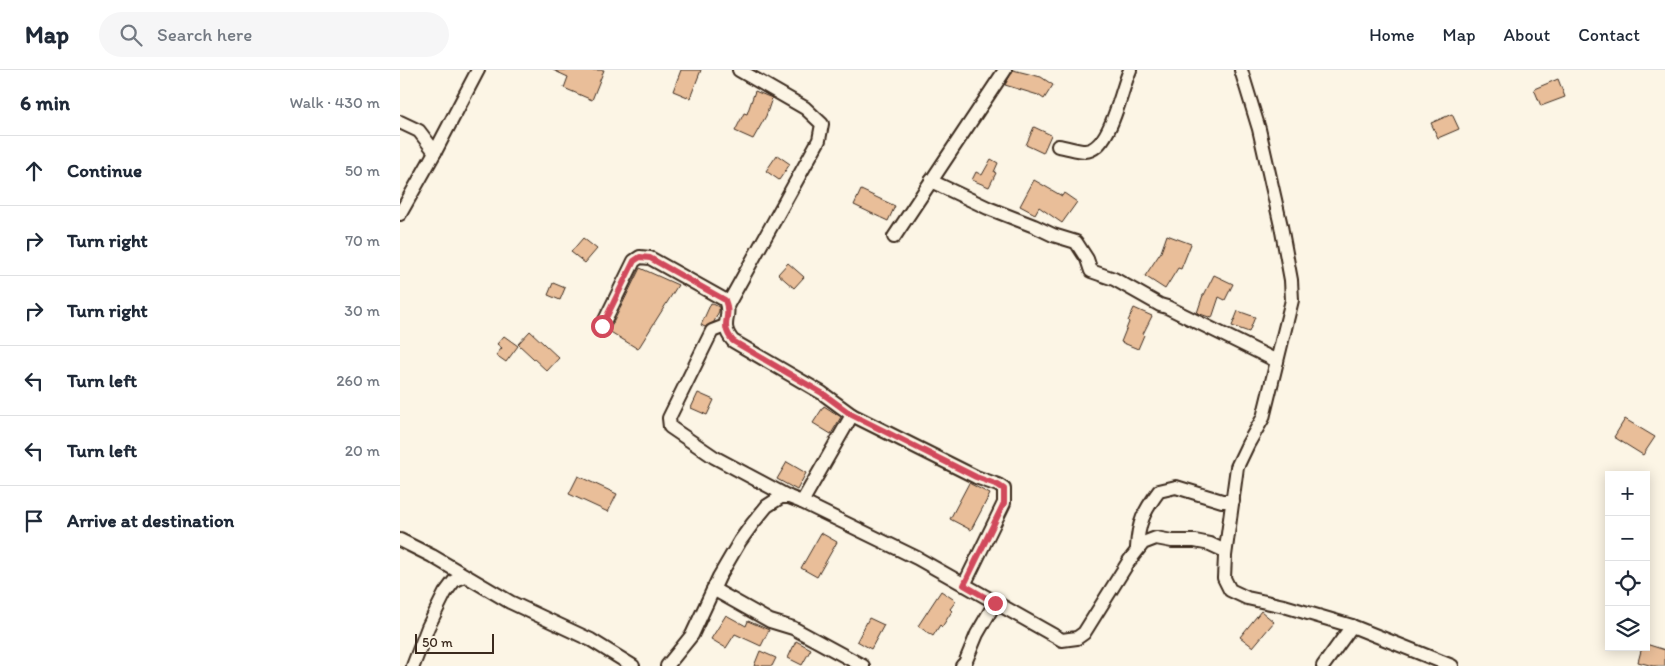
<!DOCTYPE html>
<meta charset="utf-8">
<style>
:root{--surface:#fff;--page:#f6f6f7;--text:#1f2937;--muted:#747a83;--line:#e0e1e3}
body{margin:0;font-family:Itim,sans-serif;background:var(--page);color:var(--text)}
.controls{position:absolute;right:15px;bottom:15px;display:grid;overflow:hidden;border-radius:0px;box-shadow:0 2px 12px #0003}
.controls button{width:45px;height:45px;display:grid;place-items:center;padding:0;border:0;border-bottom:1px solid var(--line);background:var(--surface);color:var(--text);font:25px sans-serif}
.scale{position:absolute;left:15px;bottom:12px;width:79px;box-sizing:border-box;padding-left:5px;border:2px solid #3b2a1e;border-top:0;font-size:14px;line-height:18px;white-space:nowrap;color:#3b2a1e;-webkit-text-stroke:4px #fcf5e5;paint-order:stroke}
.stop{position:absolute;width:15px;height:15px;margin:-11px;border:4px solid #d1495b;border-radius:50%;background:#fff}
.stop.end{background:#d1495b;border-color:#fff;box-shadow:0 1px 5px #0008}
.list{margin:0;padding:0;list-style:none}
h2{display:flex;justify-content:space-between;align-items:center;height:65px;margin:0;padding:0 20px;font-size:21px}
h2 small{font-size:16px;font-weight:400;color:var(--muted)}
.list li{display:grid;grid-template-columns:32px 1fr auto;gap:15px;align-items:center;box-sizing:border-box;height:70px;padding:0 20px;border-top:1px solid var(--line)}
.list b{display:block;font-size:19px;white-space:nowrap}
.list em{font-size:16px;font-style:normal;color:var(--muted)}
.icon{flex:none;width:28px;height:28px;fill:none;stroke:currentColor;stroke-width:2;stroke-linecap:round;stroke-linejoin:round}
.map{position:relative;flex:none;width:1265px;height:596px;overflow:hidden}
header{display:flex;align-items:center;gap:30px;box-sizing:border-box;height:70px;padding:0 25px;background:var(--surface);border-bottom:1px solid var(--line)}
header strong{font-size:24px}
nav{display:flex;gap:28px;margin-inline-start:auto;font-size:18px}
.search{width:350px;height:45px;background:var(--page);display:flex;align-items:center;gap:12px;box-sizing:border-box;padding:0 18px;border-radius:28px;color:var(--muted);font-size:19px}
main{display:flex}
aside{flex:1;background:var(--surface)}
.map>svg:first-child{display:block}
.building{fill:#e9be99;stroke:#3b2a1e}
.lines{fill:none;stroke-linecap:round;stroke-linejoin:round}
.street-casing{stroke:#3b2a1e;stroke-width:16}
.street{stroke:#fcf5e5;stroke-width:12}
.route{stroke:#d1495b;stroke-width:6}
</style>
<header>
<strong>Map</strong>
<div class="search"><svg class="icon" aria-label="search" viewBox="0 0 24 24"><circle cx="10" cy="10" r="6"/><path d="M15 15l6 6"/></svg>Search here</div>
<nav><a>Home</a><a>Map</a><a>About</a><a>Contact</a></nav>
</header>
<main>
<aside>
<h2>6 min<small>Walk · 430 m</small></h2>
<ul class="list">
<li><svg class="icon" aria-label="ahead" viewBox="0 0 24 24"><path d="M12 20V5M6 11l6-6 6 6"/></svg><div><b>Continue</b></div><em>50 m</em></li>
<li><svg class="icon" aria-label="right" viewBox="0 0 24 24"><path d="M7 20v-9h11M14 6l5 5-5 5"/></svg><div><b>Turn right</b></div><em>70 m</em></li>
<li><svg class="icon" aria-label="right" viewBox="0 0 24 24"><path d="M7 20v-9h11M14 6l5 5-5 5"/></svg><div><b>Turn right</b></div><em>30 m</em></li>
<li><svg class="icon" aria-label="left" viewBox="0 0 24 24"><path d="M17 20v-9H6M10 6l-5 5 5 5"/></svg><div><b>Turn left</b></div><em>260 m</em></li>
<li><svg class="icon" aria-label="left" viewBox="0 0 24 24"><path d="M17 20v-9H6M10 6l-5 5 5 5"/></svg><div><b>Turn left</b></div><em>20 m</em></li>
<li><svg class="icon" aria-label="arrive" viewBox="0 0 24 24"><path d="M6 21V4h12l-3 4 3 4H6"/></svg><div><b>Arrive at destination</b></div></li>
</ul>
</aside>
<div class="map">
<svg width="1265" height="596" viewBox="0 0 1265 596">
<rect width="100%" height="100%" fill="#fcf5e5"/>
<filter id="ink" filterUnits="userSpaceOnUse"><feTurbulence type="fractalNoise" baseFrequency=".02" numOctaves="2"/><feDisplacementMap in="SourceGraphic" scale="10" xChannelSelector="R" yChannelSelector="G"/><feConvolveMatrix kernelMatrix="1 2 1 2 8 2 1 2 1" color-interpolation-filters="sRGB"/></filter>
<g filter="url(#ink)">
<!-- building -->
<g class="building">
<polygon points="153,0 204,0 192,30 164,18 168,7"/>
<polygon points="281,0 301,0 290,28 273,21"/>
<polygon points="613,0 641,7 653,15 644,29 638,25 605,15"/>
<polygon points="1158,9 1165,27 1141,36 1134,19"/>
<polygon points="355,21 372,28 366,46 353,69 335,61 344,43 347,44"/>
<polygon points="1052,44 1059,59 1038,68 1031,53"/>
<polygon points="634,57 651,65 643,83 626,75"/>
<polygon points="377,85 390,94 379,110 366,101"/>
<polygon points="591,89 598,93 594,102 596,103 589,117 572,110 576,102 582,105"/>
<polygon points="634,110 662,126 664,123 677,132 662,153 639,137 635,144 620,136"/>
<polygon points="461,120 495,136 488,151 454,135"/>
<polygon points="767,165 791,174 781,199 778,198 765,219 745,206 761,182"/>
<polygon points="183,168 197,179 185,193 171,182"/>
<polygon points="388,193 404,207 394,218 378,204"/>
<polygon points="240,198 278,215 238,279 209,261"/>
<polygon points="814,205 833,214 825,230 819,227 812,248 797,243 803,225 804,225"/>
<polygon points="153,213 165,218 160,230 148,225"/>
<polygon points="311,233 319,237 319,241 314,252 305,257 301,255"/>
<polygon points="734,238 752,246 743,264 744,265 738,279 721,272 729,252 728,251"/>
<polygon points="838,241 855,247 849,262 832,256"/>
<polygon points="130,261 159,288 147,301 118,274"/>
<polygon points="104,266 118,276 106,292 96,285 102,278 97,274"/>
<polygon points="298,323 314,330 307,345 291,338"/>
<polygon points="424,336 441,347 431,364 413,353"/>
<polygon points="1225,349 1255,367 1243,385 1214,367"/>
<polygon points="387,392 406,403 397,420 377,409"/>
<polygon points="178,406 217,424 208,442 169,424"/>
<polygon points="569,413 590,424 571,460 550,449"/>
<polygon points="421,463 437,472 417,507 401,498"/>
<polygon points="541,521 556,531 550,539 552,541 542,557 540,555 533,566 518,556"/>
<polygon points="861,541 874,552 853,577 840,567"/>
<polygon points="326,545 346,556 348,551 369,560 361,576 335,564 326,578 311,569"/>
<polygon points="469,548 484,555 471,579 457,571"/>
<polygon points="396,571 411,579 402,595 388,588"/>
<polygon points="1246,574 1265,580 1265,596 1253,596 1238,592 1242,577 1246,577"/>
<polygon points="360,581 376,588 372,596 354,596"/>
</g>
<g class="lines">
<defs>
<g id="street">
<polyline points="841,0 859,59 881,156 891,210 892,230 863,348 848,374 837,397 825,486 824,508 830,520 847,528 884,536 952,556 1052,596"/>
<polyline points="0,52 19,61 35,82"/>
<path d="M658 76C667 77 677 81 685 81 711 80 721 19 730 0"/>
<polyline points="531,111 588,138 634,156 653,165 676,172 687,189 691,201 714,209 760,235 767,237 877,291"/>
<polyline points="0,144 35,82 78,0"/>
<polyline points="494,167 605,0"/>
<polyline points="327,236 419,70 422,54 405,38 339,0"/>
<path d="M202 256 234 191 240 187 250 188 325 230C333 248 318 253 333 271L422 323 452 345 402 432"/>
<polyline points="325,256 312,261 269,348 270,357 314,387 389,427"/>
<polyline points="452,345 576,407 598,415 604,419 604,433 564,515"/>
<polyline points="0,470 32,486 110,532 191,570 233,596"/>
<path d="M737 478C738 453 744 441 759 421L776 417 822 431H833"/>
<polyline points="313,519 370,551 393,558 463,596"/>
<polyline points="13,596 28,557 45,523 54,511 64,506"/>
<polyline points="267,596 292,565 319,507 340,471 353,453 367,436 381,427 389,427 402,432 517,488 662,570 677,568 684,563 729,491 743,473 756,468 772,471 795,471 810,474 825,481"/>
<polyline points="562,596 565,593 577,564 595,533"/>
<polyline points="923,596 952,556"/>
</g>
</defs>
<!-- street casing -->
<use href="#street" class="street-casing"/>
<!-- street -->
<use href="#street" class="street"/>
</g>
</g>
<g class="lines" filter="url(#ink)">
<!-- route -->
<path class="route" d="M202 256 234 191 240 187 250 188 325 230C333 248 318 253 333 271L422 323 452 345 576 407 598 415 604 419V433L564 515 595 533"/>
</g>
</svg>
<div class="controls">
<button>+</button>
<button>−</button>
<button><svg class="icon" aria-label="locate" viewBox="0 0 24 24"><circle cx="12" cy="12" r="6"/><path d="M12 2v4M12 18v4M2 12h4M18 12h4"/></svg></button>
<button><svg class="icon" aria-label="layers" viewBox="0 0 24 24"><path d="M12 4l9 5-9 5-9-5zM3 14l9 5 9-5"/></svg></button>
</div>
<div class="scale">50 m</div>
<div class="stop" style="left:202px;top:256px"></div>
<div class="stop end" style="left:595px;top:533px"></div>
</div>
</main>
